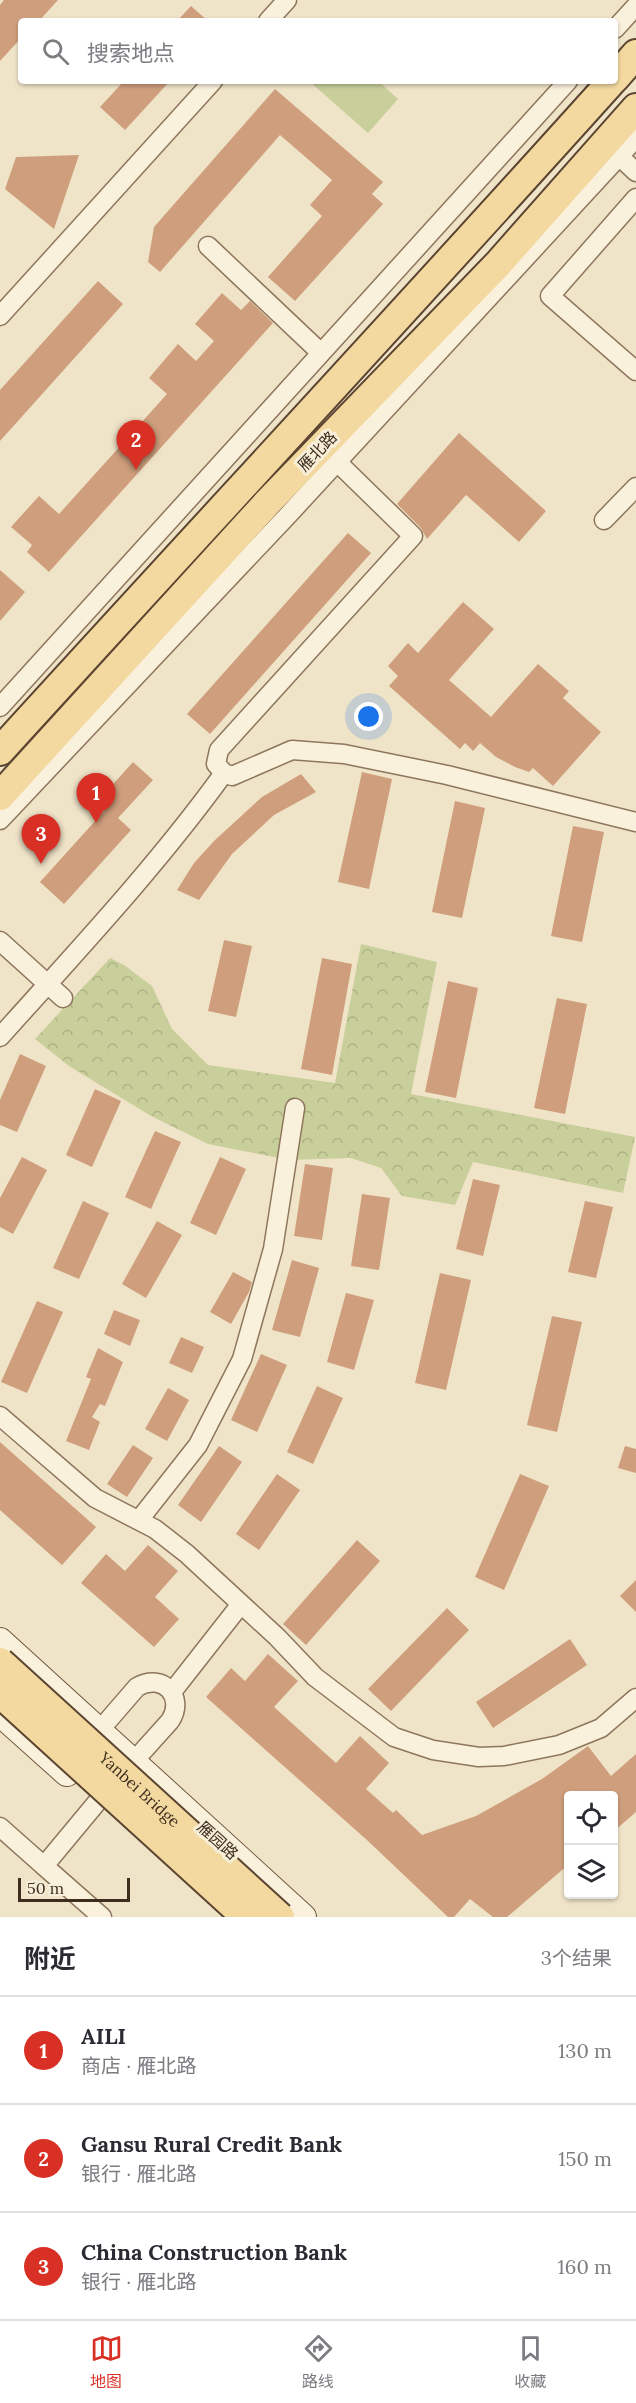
<!DOCTYPE html>
<html lang="zh">
<meta charset="utf-8">
<style>
:root{--surface:#fff;--page:#f2f2f3;--text:#2b2b33;--muted:#7c7c81;--line:#e1e1e2;--accent:#d93025}
body{margin:0;font-family:Lora,"Noto Sans SC",serif;background:var(--page);color:var(--text)}
.controls{position:absolute;right:18px;bottom:18px;display:grid;overflow:hidden;border-radius:6px;box-shadow:0 2px 4px #0004}
.controls button{width:54px;height:54px;display:grid;place-items:center;padding:0;border:0;border-bottom:2px solid var(--line);background:var(--surface);color:var(--text);font:30px sans-serif}
.scale{position:absolute;left:18px;bottom:15px;width:112px;box-sizing:border-box;padding-left:6px;border:3px solid #3d2e20;border-top:0;font-size:16px;line-height:21px;white-space:nowrap;color:#3d2e20;-webkit-text-stroke:4px #f7eed8;paint-order:stroke}
.you{position:absolute;left:369px;top:717px;width:21px;height:21px;margin:-15px;border:4px solid #fff;border-radius:50%;background:#1a73e8;box-shadow:0 0 0 9px #1a73e833}
.badge{display:grid;place-items:center;width:39px;height:39px;border-radius:50%;background:var(--accent);color:#fff;font-size:20px;font-weight:700}
.pin{position:absolute;translate:-50% -50px;filter:drop-shadow(0 2px 3px #0008)}
.pin::after{content:'';position:absolute;top:32px;width:21px;height:18px;background:inherit;clip-path:polygon(0 0,100% 0,50% 100%)}
.list{margin:0;padding:0;list-style:none}
h2{display:flex;justify-content:space-between;align-items:center;height:78px;margin:0;padding:0 24px;font-size:26px}
h2 small{font-size:20px;font-weight:400;color:var(--muted)}
.list li{display:grid;grid-template-columns:39px 1fr auto;gap:18px;align-items:center;box-sizing:border-box;height:108px;padding:0 24px;border-top:2px solid var(--line)}
.list b{display:block;font-size:22px;white-space:nowrap}
.list p{margin:0;font-size:20px;white-space:nowrap;color:var(--muted)}
.list em{font-size:20px;font-style:normal;color:var(--muted)}
.icon{flex:none;width:33px;height:33px;fill:none;stroke:currentColor;stroke-width:2;stroke-linecap:round;stroke-linejoin:round}
.map{position:relative;flex:none;width:636px;height:1917px;overflow:hidden}
.search{position:absolute;background:var(--surface);box-shadow:0 2px 4px #0004;left:18px;right:18px;top:18px;height:66px;display:flex;align-items:center;gap:15px;box-sizing:border-box;padding:0 21px;border-radius:6px;color:var(--muted);font-size:22px}
.sheet{height:402px;background:var(--surface)}
nav{display:flex;justify-content:space-around;align-items:center;box-sizing:border-box;height:84px;border-top:2px solid var(--line);background:var(--surface);font-size:16px;color:var(--muted)}
nav a{display:grid;justify-items:center;gap:3px}
nav .on{color:var(--accent)}
.map>svg:first-child{display:block}
.park{fill:url(#park-crowns)}
.pitch{fill:#c9cf9b}
.building{fill:#cf9f7d}
.lines{fill:none;stroke-linecap:round;stroke-linejoin:round}
.minor-casing{stroke:#8d765c;stroke-width:21}
.secondary-casing{stroke:#6f573f;stroke-width:28}
.primary-casing{stroke:#5b4430;stroke-width:32}
.minor{stroke:#faf1dc;stroke-width:18}
.secondary{stroke:#faf1dc;stroke-width:26}
.primary{stroke:#f3d9a0;stroke-width:28}
.primary-bridge-casing{stroke:#5b4430;stroke-width:32;stroke-linecap:butt}
.primary-bridge{stroke:#f3d9a0;stroke-width:28}
.labels{text-anchor:middle;dominant-baseline:central;stroke-width:6;stroke-linejoin:round;paint-order:stroke}
.street-label{font-size:16px;fill:#3d2e20;stroke:#f7eed8}
</style>
<div class="map">
<svg width="636" height="1917" viewBox="0 0 636 1917">
<defs>
<pattern id="park-crowns" width="20" height="18" patternUnits="userSpaceOnUse" patternTransform="scale(1.5)"><rect width="20" height="18" fill="#c9cf9b"/><path d="M2 6a3 3 0 1 1 6 0M12 15a3 3 0 1 1 6 0" fill="none" stroke="#aeb285"/></pattern>
</defs>
<rect width="100%" height="100%" fill="#f0e4c8"/>
<!-- park -->
<polygon class="park" points="361,944 437,962 411,1094 635,1137 623,1193 473,1162 455,1205 402,1196 381,1168 351,1158 289,1160 208,1144 151,1116 69,1066 35,1039 110,958 124,965 152,986 172,1029 208,1065 335,1083"/>
<!-- pitch -->
<polygon class="pitch" points="309,81 378,81 398,99 368,133"/>
<!-- building -->
<g class="building">
<polygon points="4,0 58,0 39,21 21,21 21,38 0,61 0,5"/>
<polygon points="191,6 208,21 177,21"/>
<polygon points="124,81 170,81 125,130 100,107"/>
<polygon points="275,89 383,182 372,194 383,204 295,301 268,277 322,216 310,205 332,180 280,135 160,272 148,262 154,227"/>
<polygon points="79,155 54,229 5,189 16,157"/>
<polygon points="98,281 123,304 0,441 0,390"/>
<polygon points="222,293 241,310 250,301 273,323 49,572 27,552 32,545 11,527 39,496 59,514 167,394 149,378 178,344 196,361 214,341 195,324"/>
<polygon points="459,433 546,511 519,542 466,495 427,539 421,528 397,504"/>
<polygon points="348,533 371,553 210,734 187,714"/>
<polygon points="0,570 25,592 0,621"/>
<polygon points="463,602 494,629 449,680 491,717 538,664 569,691 563,698 601,732 553,786 533,768 529,772 515,767 496,757 480,743 473,751 465,743 460,749 389,686 398,676 388,666 408,643 418,653"/>
<polygon points="133,762 153,780 118,818 131,830 64,904 40,882 105,810 96,803"/>
<polygon points="362,772 392,779 369,889 338,882"/>
<polygon points="301,774 316,792 274,815 232,854 199,900 177,890 194,863 215,840 262,797"/>
<polygon points="455,801 485,808 462,918 432,912"/>
<polygon points="573,826 604,832 582,942 551,936"/>
<polygon points="224,940 252,946 236,1017 208,1011"/>
<polygon points="322,958 352,964 332,1075 301,1069"/>
<polygon points="448,981 478,988 456,1098 425,1092"/>
<polygon points="557,998 587,1004 565,1114 534,1108"/>
<polygon points="20,1054 46,1066 17,1132 0,1125 0,1100"/>
<polygon points="95,1089 121,1101 92,1167 66,1155"/>
<polygon points="155,1131 181,1142 151,1209 125,1197"/>
<polygon points="22,1157 47,1170 13,1234 0,1227 0,1198"/>
<polygon points="220,1157 246,1169 216,1235 190,1223"/>
<polygon points="305,1164 333,1168 322,1240 294,1236"/>
<polygon points="473,1179 500,1185 483,1256 456,1249"/>
<polygon points="362,1194 390,1198 379,1270 351,1266"/>
<polygon points="83,1201 109,1213 79,1279 53,1268"/>
<polygon points="585,1201 613,1207 596,1278 568,1272"/>
<polygon points="157,1221 182,1235 146,1298 122,1284"/>
<polygon points="292,1260 319,1268 300,1337 272,1330"/>
<polygon points="233,1272 252,1282 249,1292 231,1324 210,1312"/>
<polygon points="440,1273 471,1280 446,1390 415,1383"/>
<polygon points="346,1293 374,1300 354,1370 327,1362"/>
<polygon points="37,1301 63,1312 27,1393 1,1382"/>
<polygon points="114,1310 140,1320 130,1346 104,1334"/>
<polygon points="552,1316 582,1322 557,1432 527,1425"/>
<polygon points="181,1337 204,1347 192,1373 169,1363"/>
<polygon points="98,1348 123,1362 105,1406 100,1404 92,1417 100,1422 89,1450 66,1441 91,1379 86,1377"/>
<polygon points="261,1354 287,1365 257,1432 231,1420"/>
<polygon points="317,1386 343,1398 313,1464 287,1452"/>
<polygon points="168,1388 189,1400 167,1441 145,1429"/>
<polygon points="0,1442 96,1527 62,1565 0,1510"/>
<polygon points="133,1445 153,1458 127,1497 107,1484"/>
<polygon points="219,1446 242,1462 201,1522 178,1505"/>
<polygon points="625,1446 636,1449 636,1473 618,1468"/>
<polygon points="277,1474 300,1490 259,1550 236,1534"/>
<polygon points="520,1474 549,1486 504,1590 475,1577"/>
<polygon points="357,1540 380,1561 306,1645 283,1624"/>
<polygon points="148,1545 178,1571 155,1597 179,1619 154,1647 81,1583 106,1554 125,1571"/>
<polygon points="636,1580 636,1612 620,1596"/>
<polygon points="447,1608 469,1630 391,1711 368,1689"/>
<polygon points="570,1639 587,1665 493,1728 476,1702"/>
<polygon points="268,1654 298,1681 274,1707 336,1763 360,1736 389,1763 366,1789 393,1813 396,1810 422,1835 476,1816 542,1779 588,1746 611,1776 636,1754 636,1812 614,1831 614,1796 568,1796 568,1865 507,1917 493,1917 470,1899 454,1917 448,1917 368,1841 206,1697 231,1668 245,1681"/>
</g>
<g class="lines">
<defs>
<g id="minor">
<polyline points="268,21 287,0"/>
<polyline points="615,29 636,6"/>
<polyline points="619,156 636,172"/>
<polyline points="636,198 550,296 636,371"/>
<polyline points="208,246 320,352"/>
<polyline points="0,316 213,81"/>
<polyline points="329,454 413,536 219,750 216,764 224,773 232,776 292,750 344,754 447,775 636,822"/>
<polyline points="604,520 636,487"/>
<polyline points="0,707 568,81"/>
<polyline points="0,820 289,514 636,138"/>
<polyline points="0,941 63,998"/>
<path d="M0 1037C77 951 156 867 224 773"/>
<polyline points="0,1416 95,1498 155,1529 187,1554 277,1637 315,1677 394,1737 433,1750 479,1757 504,1756 559,1745 601,1728 636,1698"/>
<polyline points="139,1520 198,1445 242,1359 273,1249 295,1108"/>
<polyline points="172,1692 241,1604"/>
<path d="M99 1731 137 1687C163 1672 186 1697 170 1721L98 1801 44 1866 102 1917"/>
<polyline points="0,1827 44,1866"/>
</g>
<g id="secondary">
<polyline points="0,1641 303,1917"/>
<polyline points="0,1713 67,1773"/>
</g>
<g id="primary">
<polyline points="615,78 636,54"/>
<path d="M0 751C204 527 410 306 612 81"/>
<polyline points="0,796 268,502 498,264 636,108"/>
</g>
</defs>
<!-- minor casing -->
<use href="#minor" class="minor-casing"/>
<!-- secondary casing -->
<use href="#secondary" class="secondary-casing"/>
<!-- primary casing -->
<use href="#primary" class="primary-casing"/>
<!-- minor -->
<use href="#minor" class="minor"/>
<!-- secondary -->
<use href="#secondary" class="secondary"/>
<!-- primary -->
<use href="#primary" class="primary"/>
<defs>
<g id="primary-bridge">
<path id="s1" d="M0 1662 280 1917"/>
<polyline points="0,1693 246,1917"/>
</g>
</defs>
<!-- primary-bridge casing -->
<use href="#primary-bridge" class="primary-bridge-casing"/>
<!-- primary-bridge -->
<use href="#primary-bridge" class="primary-bridge"/>
</g>
<g class="labels">
<!-- street labels -->
<g class="street-label">
<text transform="translate(317 451) rotate(-46)">雁北路</text>
<text stroke="none"><textPath href="#s1" startOffset="189">Yanbei Bridge</textPath></text>
<text transform="translate(218 1840) rotate(42)">雁园路</text>
</g>
</g>
</svg>
<div class="controls">
<button><svg class="icon" aria-label="locate" viewBox="0 0 24 24"><circle cx="12" cy="12" r="6"/><path d="M12 2v4M12 18v4M2 12h4M18 12h4"/></svg></button>
<button><svg class="icon" aria-label="layers" viewBox="0 0 24 24"><path d="M12 4l9 5-9 5-9-5zM3 14l9 5 9-5"/></svg></button>
</div>
<div class="scale">50 m</div>
<div class="you"></div>
<div class="pin badge" style="left:96px;top:823px">1</div>
<div class="pin badge" style="left:136px;top:470px">2</div>
<div class="pin badge" style="left:41px;top:864px">3</div>
<div class="search"><svg class="icon" aria-label="search" viewBox="0 0 24 24"><circle cx="10" cy="10" r="6"/><path d="M15 15l6 6"/></svg>搜索地点</div>
</div>
<section class="sheet">
<h2>附近<small>3个结果</small></h2>
<ul class="list">
<li><span class="badge">1</span><div><b>AILI</b><p>商店 · 雁北路</p></div><em>130 m</em></li>
<li><span class="badge">2</span><div><b>Gansu Rural Credit Bank</b><p>银行 · 雁北路</p></div><em>150 m</em></li>
<li><span class="badge">3</span><div><b>China Construction Bank</b><p>银行 · 雁北路</p></div><em>160 m</em></li>
</ul>
</section>
<nav>
<a class="on"><svg class="icon" aria-label="map" viewBox="0 0 24 24"><path d="M3 6l6-2 6 2 6-2v14l-6 2-6-2-6 2zM9 4v14M15 6v14"/></svg>地图</a>
<a><svg class="icon" aria-label="directions" viewBox="0 0 24 24"><path d="M12 3l9 9-9 9-9-9zM9 14v-3h6M13 9l2 2-2 2"/></svg>路线</a>
<a><svg class="icon" aria-label="saved" viewBox="0 0 24 24"><path d="M7 4h10v16l-5-4-5 4z"/></svg>收藏</a>
</nav>
